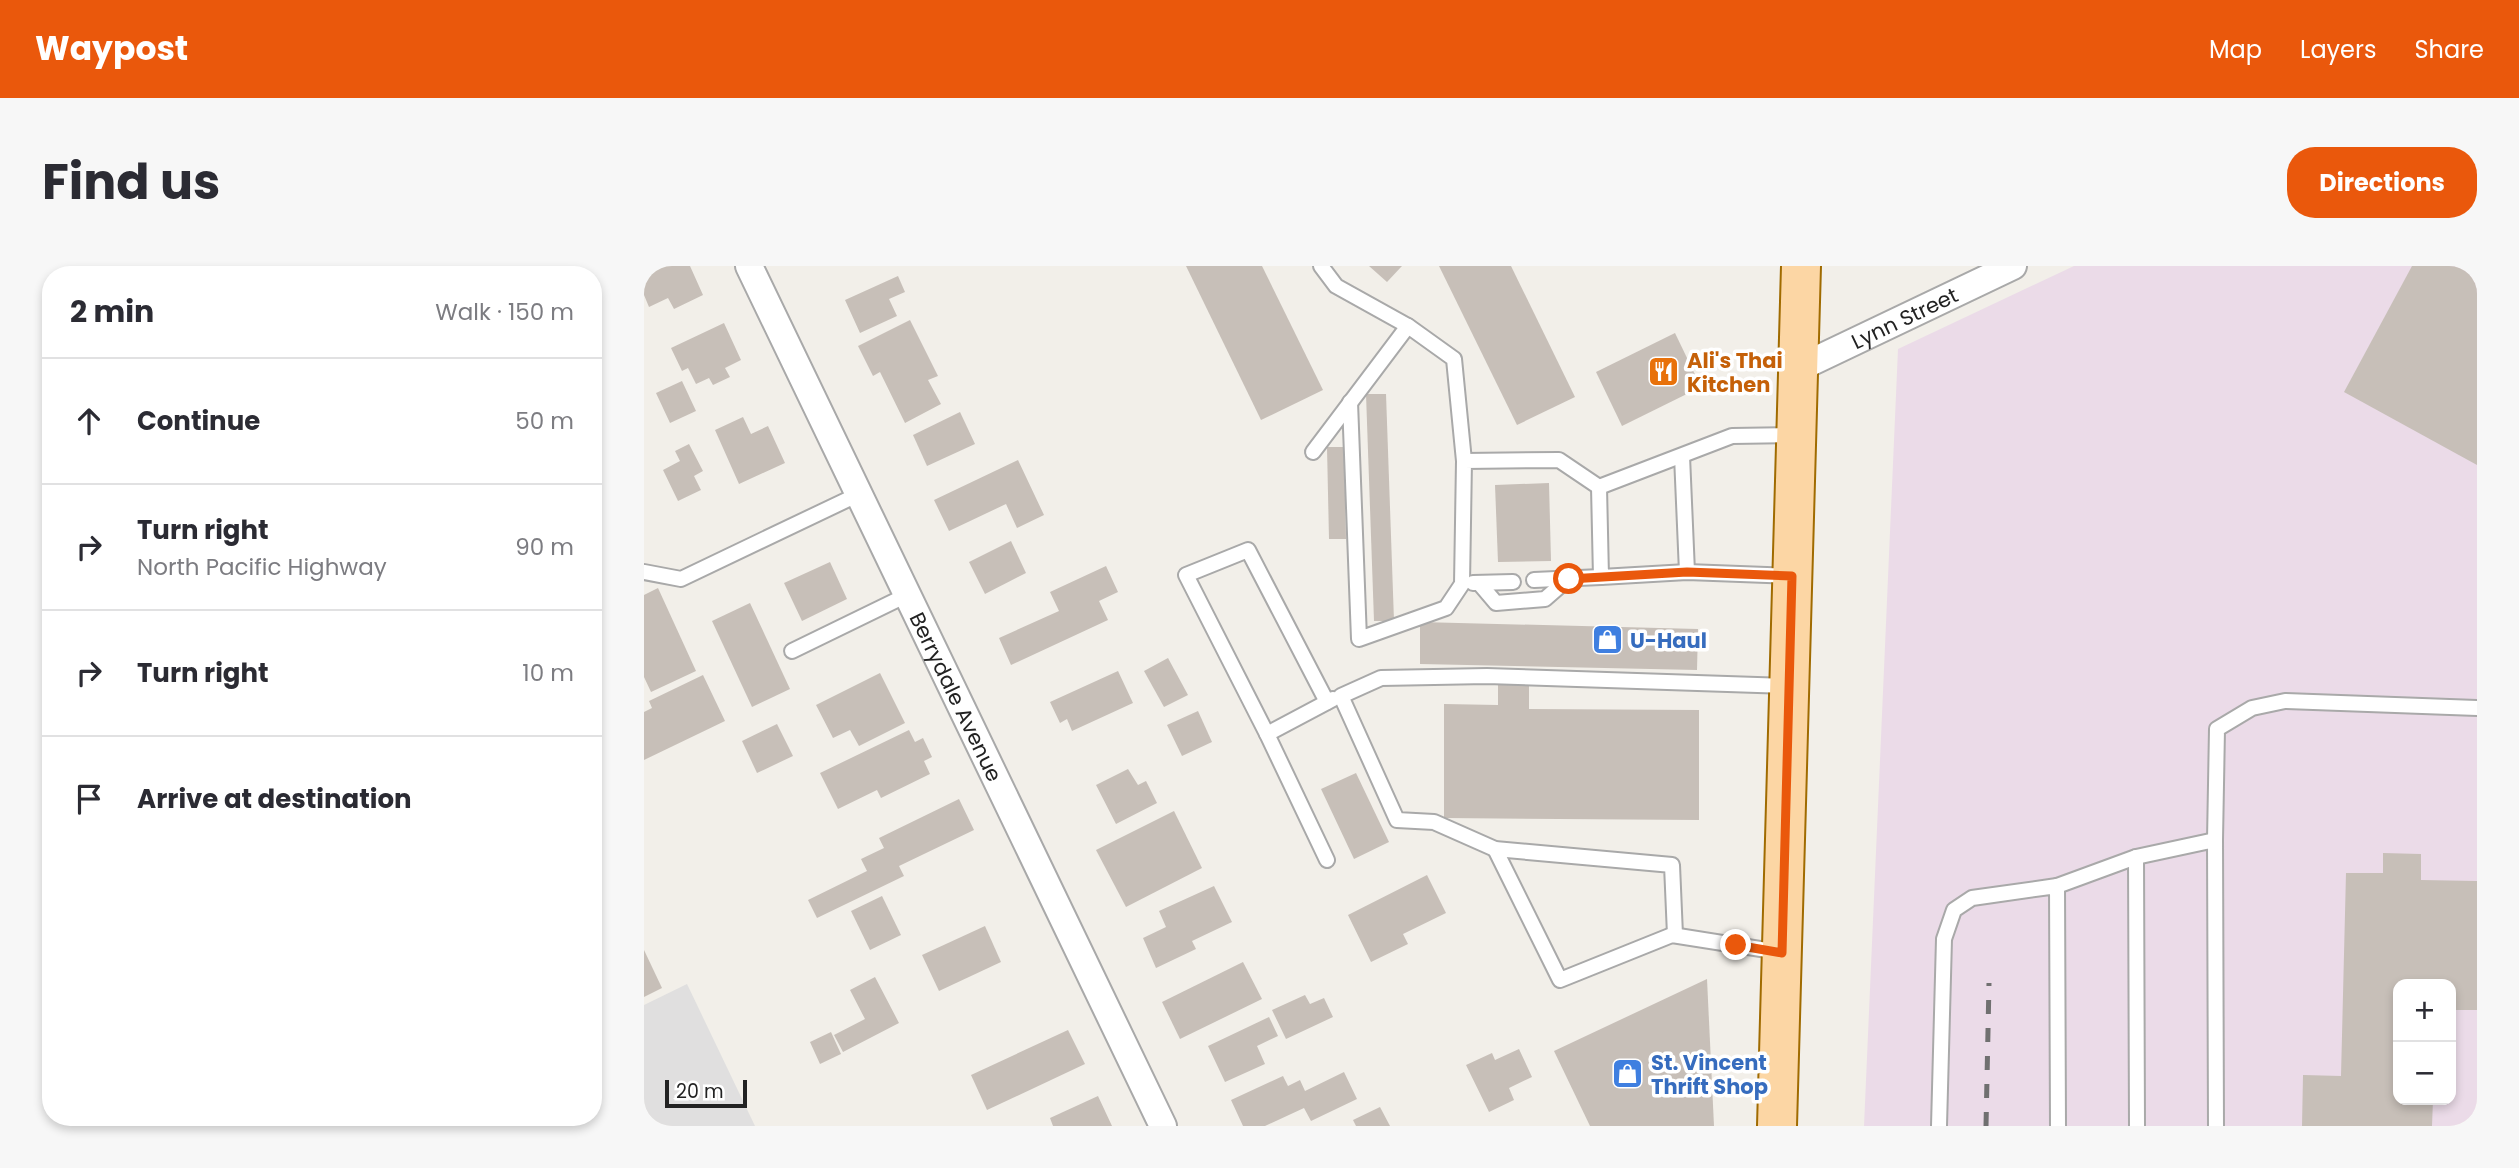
<!DOCTYPE html>
<meta charset="utf-8">
<style>
:root{--surface:#fff;--page:#f7f7f7;--text:#2b2b33;--muted:#7c7c81;--line:#e1e1e2;--accent:#ea580c}
body{margin:0;font-family:Poppins,sans-serif;background:var(--page);color:var(--text)}
.controls{position:absolute;right:21px;bottom:21px;display:grid;overflow:hidden;border-radius:14px;box-shadow:0 4px 10px #0003}
.controls button{width:63px;height:63px;display:grid;place-items:center;padding:0;border:0;border-bottom:2px solid var(--line);background:var(--surface);color:var(--text);font:35px sans-serif}
.scale{position:absolute;left:21px;bottom:18px;width:82px;box-sizing:border-box;padding-left:7px;border:4px solid #222;border-top:0;font-size:19px;line-height:24px;white-space:nowrap;color:#222;-webkit-text-stroke:5px #fff;paint-order:stroke}
.stop{position:absolute;width:21px;height:21px;margin:-16px;border:5px solid #ea580c;border-radius:50%;background:#fff}
.stop.end{background:#ea580c;border-color:#fff;box-shadow:0 2px 7px #0008}
.list{margin:0;padding:0;list-style:none}
h2{display:flex;justify-content:space-between;align-items:center;height:91px;margin:0;padding:0 28px;font-size:30px}
h2 small{font-size:23px;font-weight:400;color:var(--muted)}
.list li{display:grid;grid-template-columns:46px 1fr auto;gap:21px;align-items:center;box-sizing:border-box;height:126px;padding:0 28px;border-top:2px solid var(--line)}
.list b{display:block;font-size:26px;white-space:nowrap}
.list p{margin:0;font-size:23px;white-space:nowrap;color:var(--muted)}
.list em{font-size:23px;font-style:normal;color:var(--muted)}
.icon{flex:none;width:38px;height:38px;fill:none;stroke:currentColor;stroke-width:2;stroke-linecap:round;stroke-linejoin:round}
.map{position:relative;flex:none;width:1833px;height:860px;overflow:hidden;border-radius:28px}
header{display:flex;align-items:center;gap:42px;box-sizing:border-box;height:98px;padding:0 35px;background:var(--accent);color:#fff}
header strong{font-size:33px}
nav{display:flex;gap:38px;margin-inline-start:auto;font-size:24px}
.intro{display:flex;align-items:center;justify-content:space-between;box-sizing:border-box;height:168px;padding:0 42px}
h1{margin:0;font-size:49px}
.button{padding:18px 32px;border-radius:28px;background:var(--accent);color:#fff;font-size:24px;font-weight:700}
main{display:flex;gap:42px;padding:0 42px}
aside{flex:1;background:var(--surface);border-radius:28px;box-shadow:0 4px 10px #0003}
.map>svg:first-child{display:block}
.residential{fill:#e0dfdf}
.industrial{fill:#ebdbe8;fill-rule:evenodd}
.building{fill:#c7bfb8}
.lines{fill:none;stroke-linecap:round;stroke-linejoin:round}
.lane-casing{stroke:#a9a9a9;stroke-width:18}
.street-casing{stroke:#a9a9a9;stroke-width:30}
.primary-casing{stroke:#a06b00;stroke-width:42}
.lane{stroke:#fff;stroke-width:14}
.street{stroke:#fff;stroke-width:26}
.primary{stroke:#fcd6a4;stroke-width:38}
.rail{stroke:#707070;stroke-width:5;stroke-dasharray:14 14;stroke-linecap:butt}
.route{stroke:#ea580c;stroke-width:9}
.labels{text-anchor:middle;dominant-baseline:central;stroke-width:7;stroke-linejoin:round;paint-order:stroke}
.street-label{font-size:21px;fill:#222;stroke:#fff}
.food-label{font-size:21px;font-weight:bold;fill:#c56008;stroke:#fff;text-anchor:start}
.shop-label{font-size:21px;font-weight:bold;fill:#366cbe;stroke:#fff;text-anchor:start}
</style>
<header>
<strong>Waypost</strong>
<nav><a>Map</a><a>Layers</a><a>Share</a></nav>
</header>
<div class="intro"><h1>Find us</h1><a class="button">Directions</a></div>
<main>
<aside>
<h2>2 min<small>Walk · 150 m</small></h2>
<ul class="list">
<li><svg class="icon" aria-label="ahead" viewBox="0 0 24 24"><path d="M12 20V5M6 11l6-6 6 6"/></svg><div><b>Continue</b></div><em>50 m</em></li>
<li><svg class="icon" aria-label="right" viewBox="0 0 24 24"><path d="M7 20v-9h11M14 6l5 5-5 5"/></svg><div><b>Turn right</b><p>North Pacific Highway</p></div><em>90 m</em></li>
<li><svg class="icon" aria-label="right" viewBox="0 0 24 24"><path d="M7 20v-9h11M14 6l5 5-5 5"/></svg><div><b>Turn right</b></div><em>10 m</em></li>
<li><svg class="icon" aria-label="arrive" viewBox="0 0 24 24"><path d="M6 21V4h12l-3 4 3 4H6"/></svg><div><b>Arrive at destination</b></div></li>
</ul>
</aside>
<div class="map">
<svg width="1833" height="860" viewBox="0 0 1833 860">
<rect width="100%" height="100%" fill="#f2efe9"/>
<!-- residential -->
<polygon class="residential" points="43,718 111,860 0,860 0,739"/>
<!-- industrial -->
<path class="industrial" d="M1430 0H1833V860H1220L1254 83ZM1754 718H1807V834H1754Z"/>
<!-- building -->
<g class="building">
<polygon points="9,0 46,0 59,29 30,43 24,32 5,41 0,29 0,4"/>
<polygon points="542,0 618,0 679,124 617,154"/>
<polygon points="725,0 758,0 743,16"/>
<polygon points="795,0 867,0 931,131 873,159"/>
<polygon points="1768,0 1833,0 1833,199 1700,126"/>
<polygon points="254,10 261,26 245,33 253,50 216,67 201,34"/>
<polygon points="266,54 294,110 284,114 297,138 261,157 236,106 229,110 214,80"/>
<polygon points="80,57 97,94 81,102 86,111 69,119 65,112 52,118 44,102 38,105 27,82"/>
<polygon points="1031,67 1057,121 978,160 952,106"/>
<polygon points="38,115 52,145 26,157 12,127"/>
<polygon points="722,128 742,128 750,355 730,355"/>
<polygon points="316,146 331,178 283,200 269,169"/>
<polygon points="99,151 107,168 124,160 141,197 95,218 71,164"/>
<polygon points="45,178 59,205 50,210 57,224 34,235 19,204 36,195 31,185"/>
<polygon points="683,181 700,181 702,273 685,273"/>
<polygon points="374,194 400,249 373,262 362,238 305,265 290,234"/>
<polygon points="905,217 907,295 854,296 851,219"/>
<polygon points="367,275 382,307 341,328 325,296"/>
<polygon points="186,296 203,333 158,355 140,317"/>
<polygon points="462,300 474,326 455,335 464,354 367,399 355,372 415,345 406,326"/>
<polygon points="14,322 52,405 7,426 0,411 0,329"/>
<polygon points="106,337 146,423 108,441 68,355"/>
<polygon points="776,356 1054,363 1053,404 776,398"/>
<polygon points="524,392 544,429 520,441 500,405"/>
<polygon points="474,405 489,437 428,465 423,453 416,457 406,436"/>
<polygon points="236,407 261,457 215,480 206,464 189,472 172,439"/>
<polygon points="59,409 81,455 0,494 0,446 8,442 5,435"/>
<polygon points="854,418 885,418 885,443 1055,444 1055,554 800,552 800,438 854,439"/>
<polygon points="554,445 568,476 538,490 523,459"/>
<polygon points="133,458 149,490 113,507 98,475"/>
<polygon points="265,464 271,476 279,472 288,491 280,495 286,508 237,532 233,524 194,543 176,507"/>
<polygon points="484,503 494,519 502,515 513,537 472,558 452,519"/>
<polygon points="712,507 745,576 710,593 677,523"/>
<polygon points="315,533 330,564 255,600 260,610 173,652 164,634 223,605 217,593 240,582 235,572"/>
<polygon points="530,545 558,602 482,641 452,584"/>
<polygon points="1739,587 1777,588 1777,614 1833,615 1833,744 1807,744 1807,718 1754,718 1754,834 1789,834 1788,860 1658,860 1659,809 1697,810 1702,607 1739,607"/>
<polygon points="783,609 802,647 759,668 764,678 727,696 704,649"/>
<polygon points="570,620 588,656 548,675 552,683 512,702 499,672 522,661 515,645"/>
<polygon points="238,630 257,669 226,684 207,645"/>
<polygon points="341,660 357,696 295,725 278,689"/>
<polygon points="0,684 18,722 0,731"/>
<polygon points="599,696 618,733 536,773 518,736"/>
<polygon points="231,711 255,757 199,786 190,769 221,753 206,724"/>
<polygon points="1063,713 1070,860 946,860 910,785"/>
<polygon points="661,729 666,738 680,732 689,751 642,773 628,744"/>
<polygon points="625,751 634,770 613,780 621,798 581,816 564,780"/>
<polygon points="424,764 441,798 343,844 327,809"/>
<polygon points="187,766 197,788 176,798 166,776"/>
<polygon points="875,783 888,811 865,822 870,834 845,846 822,799 848,787 851,794"/>
<polygon points="700,806 713,833 667,855 660,842 621,860 599,860 587,834 639,810 644,820 656,814 661,825"/>
<polygon points="454,830 468,860 409,860 406,852"/>
<polygon points="736,841 746,860 712,860 709,854"/>
</g>
<g class="lines">
<defs>
<g id="lane">
<polyline points="677,0 692,20 764,60"/>
<polyline points="706,136 715,373 802,342 818,318 820,195 915,194 955,221"/>
<polyline points="669,186 764,60 810,93 820,195"/>
<polyline points="1038,190 1043,306"/>
<polyline points="0,306 37,313 215,228"/>
<polyline points="1146,310 1043,306 957,311 955,221 1088,170 1150,169"/>
<polyline points="890,314 957,311"/>
<polyline points="829,317 869,316"/>
<polyline points="835,317 852,337 901,333 925,312"/>
<polyline points="148,385 263,329"/>
<polyline points="623,468 542,309 604,284 683,436"/>
<polyline points="1571,574 1573,463 1608,442 1641,435 1833,442"/>
<polyline points="851,583 916,714 1028,669 1136,686"/>
<polyline points="1492,591 1493,860"/>
<polyline points="683,594 623,468 689,433"/>
<polyline points="1413,620 1492,591 1571,574 1572,860"/>
<polyline points="1031,669 1028,599 851,583 790,556 753,554 697,430 737,412 843,410 1144,420"/>
<polyline points="1295,860 1300,673 1310,644 1328,632 1413,620 1414,860"/>
</g>
<g id="street">
<path id="s1" d="M105 0 519 860"/>
<path id="s2" d="M1153 103 1369 0"/>
</g>
<polyline id="primary" points="1133,860 1157,0"/>
</defs>
<!-- lane casing -->
<use href="#lane" class="lane-casing"/>
<!-- street casing -->
<use href="#street" class="street-casing"/>
<!-- primary casing -->
<use href="#primary" class="primary-casing"/>
<!-- lane -->
<use href="#lane" class="lane"/>
<!-- street -->
<use href="#street" class="street"/>
<!-- primary -->
<use href="#primary" class="primary"/>
<!-- rail -->
<polyline class="rail" points="1342,860 1345,717"/>
</g>
<g class="lines">
<!-- route -->
<polyline class="route" points="925,313 1043,306 1148,310 1138,687 1092,679"/>
</g>
<!-- icons -->
<defs>
<symbol id="restaurant-square" viewBox="-11 -11 22 22"><rect x="-9" y="-9" width="18" height="18" rx="4" fill="#e8710a" stroke="#fff"/><path d="M-5-6h1v4h1v-4h1v4h1v-4h1v5L-1.5 .5V6h-2V.5L-5-1ZM5-6V6H3V1.5H1.5Q1.5-4 5-6Z" fill="#fff"/></symbol>
<symbol id="shop-square" viewBox="-11 -11 22 22"><rect x="-9" y="-9" width="18" height="18" rx="4" fill="#3f7fe0" stroke="#fff"/><path d="M-5-2.5h2.3a2.7 3.5 0 0 1 5.4 0H5L5.5 6h-11ZM-1.5-2.5h3a1.5 2.3 0 0 0-3 0Z" fill="#fff"/></symbol>
</defs>
<g fill-rule="evenodd">
<use href="#restaurant-square" x="1002" y="88" width="35" height="35"/>
<use href="#shop-square" x="946" y="356" width="35" height="35"/>
<use href="#shop-square" x="966" y="790" width="35" height="35"/>
</g>
<g class="labels">
<!-- street labels -->
<g class="street-label">
<text stroke="none"><textPath href="#s2" startOffset="119">Lynn Street</textPath></text>
<text stroke="none"><textPath href="#s1" startOffset="478">Berrydale Avenue</textPath></text>
</g>
<!-- food labels -->
<g class="food-label">
<text x="1043" y="94">Ali's Thai<tspan x="1043" dy="24">Kitchen</tspan></text>
</g>
<!-- shop labels -->
<g class="shop-label">
<text x="986" y="374">U-Haul</text>
<text x="1007" y="796">St. Vincent<tspan x="1007" dy="24">Thrift Shop</tspan></text>
</g>
</g>
</svg>
<div class="controls">
<button>+</button>
<button>−</button>
</div>
<div class="scale">20 m</div>
<div class="stop" style="left:925px;top:313px"></div>
<div class="stop end" style="left:1092px;top:679px"></div>
</div>
</main>
